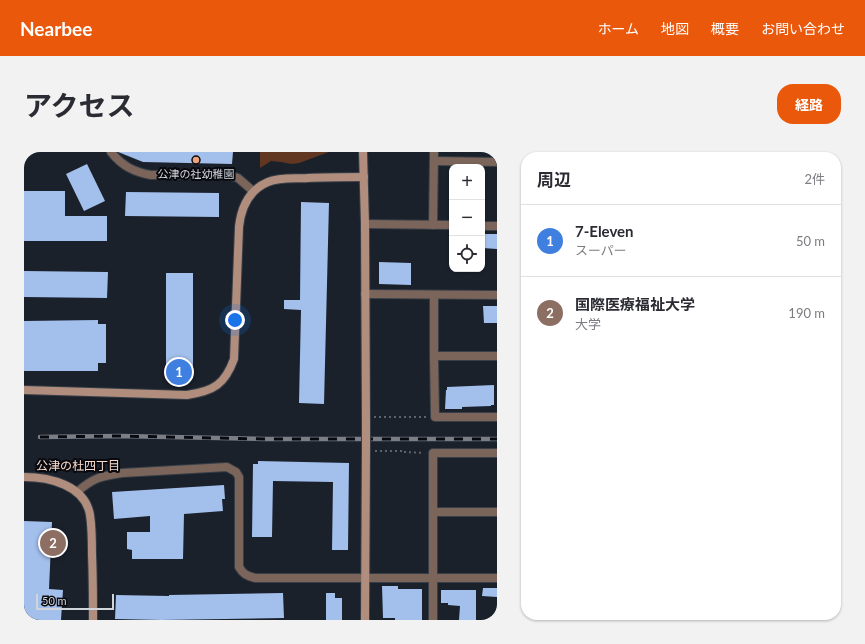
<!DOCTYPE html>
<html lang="ja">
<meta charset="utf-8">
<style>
:root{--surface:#fff;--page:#f2f2f3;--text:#2b2b33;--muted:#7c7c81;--line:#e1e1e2;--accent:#ea580c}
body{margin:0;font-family:Lato,"Noto Sans JP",sans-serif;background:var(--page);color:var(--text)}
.controls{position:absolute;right:12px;top:12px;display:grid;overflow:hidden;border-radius:8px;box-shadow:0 1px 3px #0004}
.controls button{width:36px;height:36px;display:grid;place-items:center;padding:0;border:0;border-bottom:1px solid var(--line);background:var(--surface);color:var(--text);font:20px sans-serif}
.scale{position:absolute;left:12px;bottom:10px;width:78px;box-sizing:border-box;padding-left:4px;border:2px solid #d0d4db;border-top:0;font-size:11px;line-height:14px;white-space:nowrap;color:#d0d4db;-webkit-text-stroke:3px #080a0f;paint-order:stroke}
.you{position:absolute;left:211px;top:168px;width:14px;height:14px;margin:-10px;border:3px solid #fff;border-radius:50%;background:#1a73e8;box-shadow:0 0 0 6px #1a73e833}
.badge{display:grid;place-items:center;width:26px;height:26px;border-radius:50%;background:var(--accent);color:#fff;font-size:13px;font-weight:700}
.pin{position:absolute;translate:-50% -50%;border:2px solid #fff;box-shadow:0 1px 4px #0006}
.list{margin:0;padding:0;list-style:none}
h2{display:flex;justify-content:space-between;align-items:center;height:52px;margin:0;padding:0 16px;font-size:17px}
h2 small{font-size:13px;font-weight:400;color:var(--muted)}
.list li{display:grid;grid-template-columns:26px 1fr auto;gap:12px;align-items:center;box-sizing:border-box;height:72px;padding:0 16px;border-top:1px solid var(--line)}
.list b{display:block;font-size:15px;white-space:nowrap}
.list p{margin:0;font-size:13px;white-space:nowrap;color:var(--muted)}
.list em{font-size:13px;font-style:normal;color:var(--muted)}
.icon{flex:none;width:22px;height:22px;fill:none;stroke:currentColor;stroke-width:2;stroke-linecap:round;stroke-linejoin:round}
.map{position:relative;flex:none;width:473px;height:468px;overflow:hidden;border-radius:16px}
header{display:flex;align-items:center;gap:24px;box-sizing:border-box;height:56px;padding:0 20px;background:var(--accent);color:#fff}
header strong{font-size:19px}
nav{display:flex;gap:22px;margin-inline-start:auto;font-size:14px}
.intro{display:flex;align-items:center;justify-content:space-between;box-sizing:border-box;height:96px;padding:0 24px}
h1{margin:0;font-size:28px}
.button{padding:10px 18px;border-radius:16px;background:var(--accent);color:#fff;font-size:14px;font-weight:700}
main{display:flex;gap:24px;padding:0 24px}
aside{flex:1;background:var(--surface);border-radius:16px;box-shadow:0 1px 3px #0004}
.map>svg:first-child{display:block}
.green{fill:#623721}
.building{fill:#a3bfec}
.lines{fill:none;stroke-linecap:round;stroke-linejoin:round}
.street-casing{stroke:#373e47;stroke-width:10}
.secondary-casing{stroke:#373e47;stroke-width:10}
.path{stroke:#5d636c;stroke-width:2;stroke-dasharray:2 3;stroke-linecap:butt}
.street{stroke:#7b655b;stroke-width:8}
.secondary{stroke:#b08d7d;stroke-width:8}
.rail-casing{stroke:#797e87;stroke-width:4.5}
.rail{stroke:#080a0f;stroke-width:3;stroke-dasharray:9;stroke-linecap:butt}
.secondary-bridge-casing{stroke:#373e47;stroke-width:10;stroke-linecap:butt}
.secondary-bridge{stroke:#b08d7d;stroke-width:8}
.poi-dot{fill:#f1a17c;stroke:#080a0f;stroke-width:1.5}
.labels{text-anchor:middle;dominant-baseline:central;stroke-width:4;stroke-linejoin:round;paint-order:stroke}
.poi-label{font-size:11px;fill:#d0d4db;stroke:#080a0f}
.neighbourhood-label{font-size:12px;fill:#f9dacb;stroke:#080a0f}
</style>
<header>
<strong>Nearbee</strong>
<nav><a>ホーム</a><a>地図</a><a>概要</a><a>お問い合わせ</a></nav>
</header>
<div class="intro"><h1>アクセス</h1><a class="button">経路</a></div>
<main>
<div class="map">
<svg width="473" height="468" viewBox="0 0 473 468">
<rect width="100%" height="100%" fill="#1a212b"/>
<!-- green -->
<polygon class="green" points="236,0 305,0 275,11 267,12 257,10 247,9 236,16"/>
<!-- building -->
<g class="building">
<polygon points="94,0 209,0 208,12 119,10"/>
<polygon points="63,12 81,49 60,59 42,22"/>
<polygon points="0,39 41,39 41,64 83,64 83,89 0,89"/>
<polygon points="102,40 195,41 195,65 101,64"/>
<polygon points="277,50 305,51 300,252 275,251 277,158 260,157 260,148 276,148"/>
<polygon points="458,82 473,82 473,97 458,96"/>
<polygon points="355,110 387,111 387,133 355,132"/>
<polygon points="0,119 84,120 83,146 0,145"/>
<rect x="142" y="121" width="27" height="105"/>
<polygon points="459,154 473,154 473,171 460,171"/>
<polygon points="74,168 74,172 82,172 82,211 74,211 74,219 0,219 0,169"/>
<polygon points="470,233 470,253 467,253 467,254 438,255 438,257 421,257 422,238 423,238 423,235"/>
<polygon points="234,309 325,311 324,398 308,398 309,330 249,329 248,385 228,385 229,312 234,312"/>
<polygon points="200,333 201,347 198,347 199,359 160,362 159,407 108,407 108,398 103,397 103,380 126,380 126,364 90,367 88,340"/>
<polygon points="0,369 28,370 25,437 39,438 37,468 0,468"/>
<polygon points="358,434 374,434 374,437 398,437 398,468 371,468 371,466 359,466"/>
<polygon points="459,436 473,436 473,445 458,444"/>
<polygon points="417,438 452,438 452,468 435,468 436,454 424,453 424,451 417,451"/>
<polygon points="259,441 260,466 137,468 91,467 92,443 145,444 145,443"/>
<polygon points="302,441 311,441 311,446 318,446 318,468 302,468"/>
</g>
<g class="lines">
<defs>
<g id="street">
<path d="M87 0C98 14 110 20 127 23L201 22 214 26 229 39"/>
<polyline points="410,9 473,10"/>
<polyline points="341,72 428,73"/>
<polyline points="409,73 410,0"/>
<polyline points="458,74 473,74"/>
<polyline points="341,142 473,143"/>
<polyline points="410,143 410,204 473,204"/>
<polyline points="410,204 411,265 473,265"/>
<path d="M53 340C69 326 77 324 98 321L203 315 212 320 215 325V415C219 422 223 424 231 426H473"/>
<polyline points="409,360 473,360"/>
<polyline points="409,468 409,301 473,301"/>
</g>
<g id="secondary">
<polyline points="339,0 341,72 342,269"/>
<path d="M0 238 163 243C190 239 201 232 210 207L215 75C217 56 225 38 244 30 256 25 271 27 284 26 302 25 321 25 340 25"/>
<path d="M0 325C25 325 61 333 66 363 68 376 68 390 68 403 69 425 69 446 69 468"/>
<polyline points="341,468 342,296"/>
</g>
</defs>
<!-- street casing -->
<use href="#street" class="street-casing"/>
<!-- secondary casing -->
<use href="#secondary" class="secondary-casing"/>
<!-- path -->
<g class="path">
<polyline points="350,265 402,265"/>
<polyline points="351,299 380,299 380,300 400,301"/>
</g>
<!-- street -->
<use href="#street" class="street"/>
<!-- secondary -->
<use href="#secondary" class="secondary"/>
<defs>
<polyline id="rail" points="16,285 96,284 240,287 473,287"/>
</defs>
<!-- rail casing -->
<use href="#rail" class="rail-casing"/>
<!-- rail -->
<use href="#rail" class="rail"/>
<defs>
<polyline id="secondary-bridge" points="342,296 342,269"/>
</defs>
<!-- secondary-bridge casing -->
<use href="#secondary-bridge" class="secondary-bridge-casing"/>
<!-- secondary-bridge -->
<use href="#secondary-bridge" class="secondary-bridge"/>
</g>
<!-- markers -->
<circle class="poi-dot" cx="172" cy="8" r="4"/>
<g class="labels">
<!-- poi labels -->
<g class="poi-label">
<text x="172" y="21">公津の社幼稚園</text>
</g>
<!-- neighbourhood labels -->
<g class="neighbourhood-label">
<text x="54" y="313">公津の杜四丁目</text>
</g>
</g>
</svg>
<div class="controls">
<button>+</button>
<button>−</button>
<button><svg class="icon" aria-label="locate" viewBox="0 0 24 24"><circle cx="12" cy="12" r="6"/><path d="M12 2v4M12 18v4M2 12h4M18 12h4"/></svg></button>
</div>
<div class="scale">50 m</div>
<div class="you"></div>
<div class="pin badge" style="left:155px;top:220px;background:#3f7fe0">1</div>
<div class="pin badge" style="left:29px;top:391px;background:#8d6e63">2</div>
</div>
<aside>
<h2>周辺<small>2件</small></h2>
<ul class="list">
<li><span class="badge" style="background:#3f7fe0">1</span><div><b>7-Eleven</b><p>スーパー</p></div><em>50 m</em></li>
<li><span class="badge" style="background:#8d6e63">2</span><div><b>国際医療福祉大学</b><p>大学</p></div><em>190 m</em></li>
</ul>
</aside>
</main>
